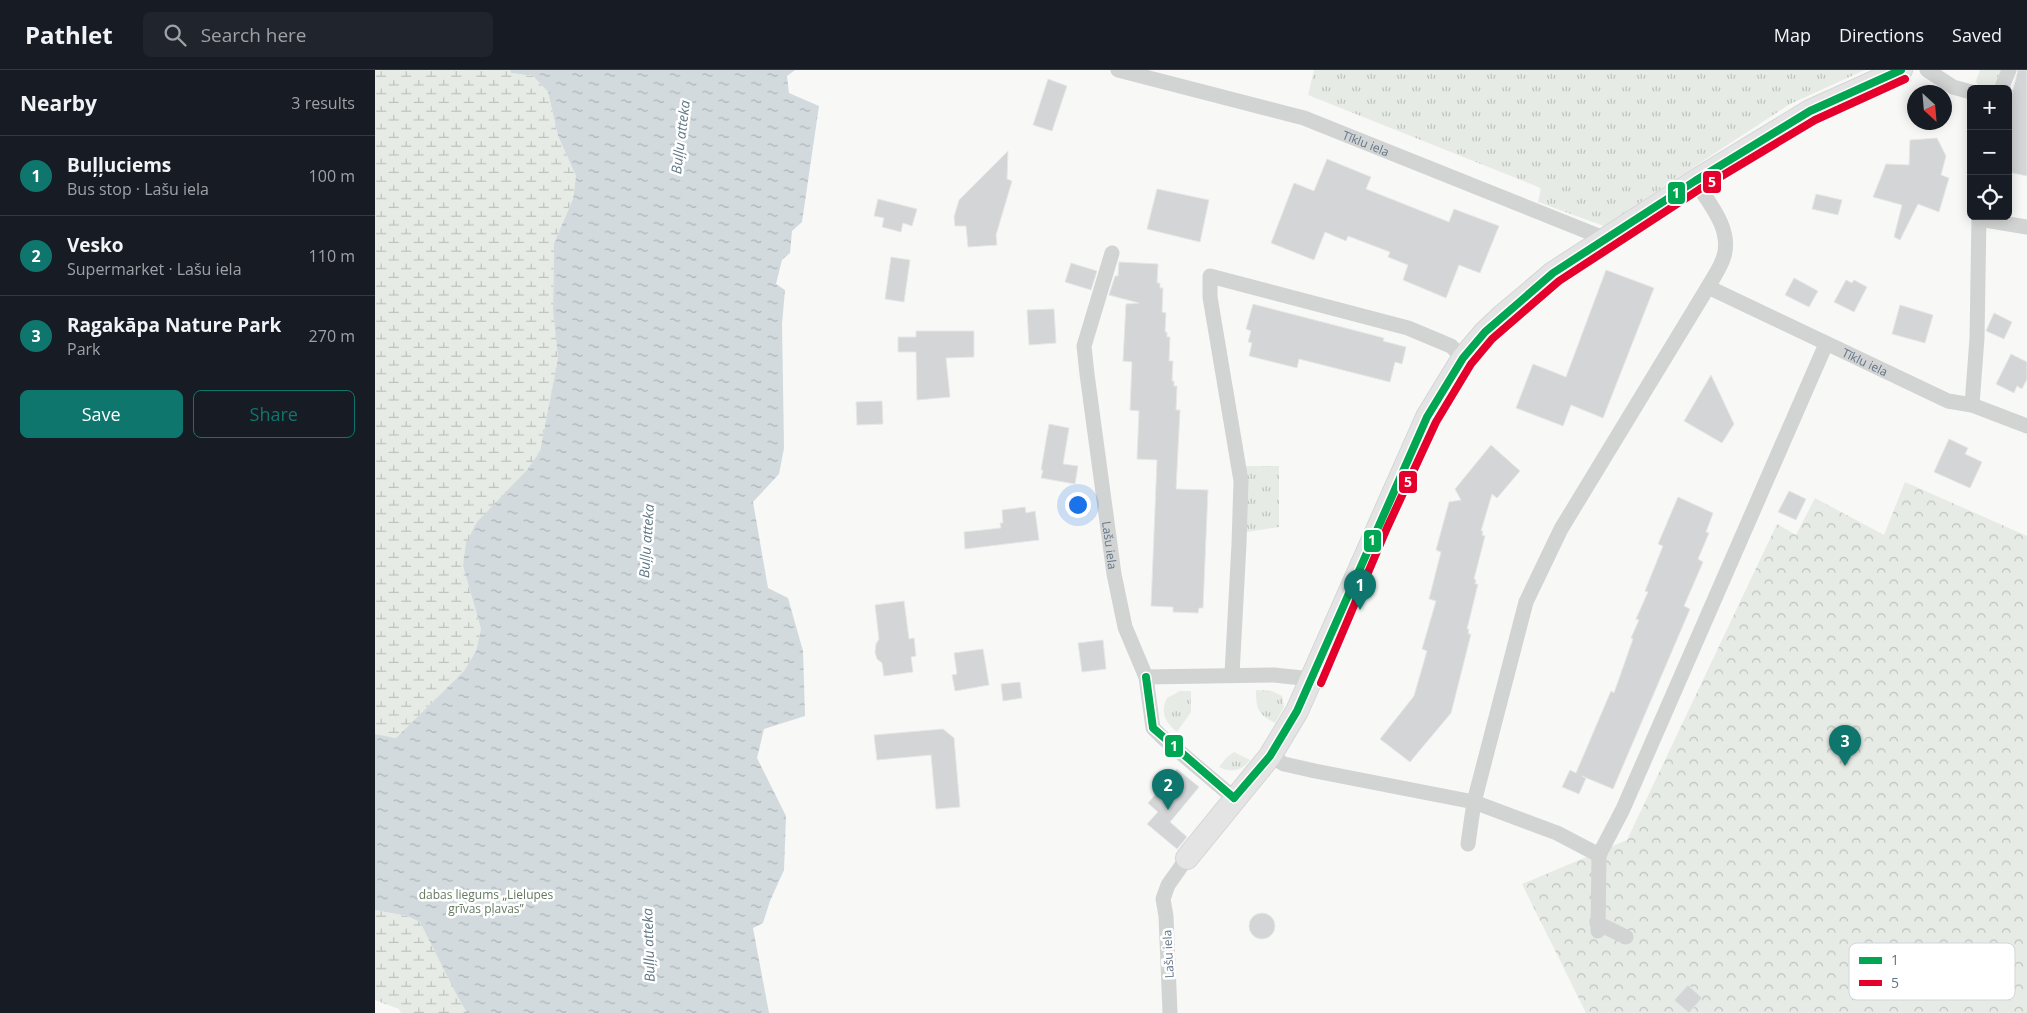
<!DOCTYPE html>
<meta charset="utf-8">
<style>
:root{--surface:#171b24;--page:#20242c;--text:#f1f3f6;--muted:#9ea1a6;--line:#363941;--accent:#0f766e}
body{margin:0;font-family:"Open Sans",sans-serif;background:var(--page);color:var(--text)}
.controls{position:absolute;right:15px;top:15px;display:grid;overflow:hidden;border-radius:8px;box-shadow:0 2px 12px #0003}
.controls button{width:45px;height:45px;display:grid;place-items:center;padding:0;border:0;border-bottom:1px solid var(--line);background:var(--surface);color:var(--text);font:25px sans-serif}
.compass{position:absolute;left:1532px;top:15px;width:45px;height:45px;border-radius:50%;background:var(--surface);box-shadow:0 2px 12px #0003;rotate:154deg}
.you{position:absolute;left:702px;top:434px;width:18px;height:18px;margin:-12px;border:4px solid #fff;border-radius:50%;background:#1a73e8;box-shadow:0 0 0 8px #1a73e833}
.badge{display:grid;place-items:center;width:32px;height:32px;border-radius:50%;background:var(--accent);color:#fff;font-size:16px;font-weight:700}
.pin{position:absolute;translate:-50% -41px;filter:drop-shadow(0 1px 2px #0008)}
.pin::after{content:'';position:absolute;top:26px;width:18px;height:15px;background:inherit;clip-path:polygon(0 0,100% 0,50% 100%)}
.list{margin:0;padding:0;list-style:none}
h2{display:flex;justify-content:space-between;align-items:center;height:65px;margin:0;padding:0 20px;font-size:21px}
h2 small{font-size:16px;font-weight:400;color:var(--muted)}
.list li{display:grid;grid-template-columns:32px 1fr auto;gap:15px;align-items:center;box-sizing:border-box;height:80px;padding:0 20px;border-top:1px solid var(--line)}
.list b{display:block;font-size:19px;white-space:nowrap}
.list p{margin:0;font-size:16px;white-space:nowrap;color:var(--muted)}
.list em{font-size:16px;font-style:normal;color:var(--muted)}
.actions{display:flex;gap:10px;padding:15px 20px}
.actions a{flex:1;padding:11px 0;border:1px solid var(--accent);border-radius:8px;text-align:center;font-size:18px;color:var(--accent)}
.actions .main{background:var(--accent);color:#fff}
.icon{flex:none;width:28px;height:28px;fill:none;stroke:currentColor;stroke-width:2;stroke-linecap:round;stroke-linejoin:round}
.map{position:relative;flex:none;width:1652px;height:943px;overflow:hidden}
header{display:flex;align-items:center;gap:30px;box-sizing:border-box;height:70px;padding:0 25px;background:var(--surface);border-bottom:1px solid var(--line)}
header strong{font-size:24px}
nav{display:flex;gap:28px;margin-inline-start:auto;font-size:18px}
.search{width:350px;height:45px;background:var(--page);display:flex;align-items:center;gap:12px;box-sizing:border-box;padding:0 18px;border-radius:8px;color:var(--muted);font-size:19px}
main{display:flex}
aside{flex:1;background:var(--surface)}
.map>svg:first-child{display:block}
.grass{fill:url(#grass-tufts)}
.forest{fill:url(#forest-crowns)}
.wetland{fill:url(#wetland-marsh)}
.water{fill:url(#water-ripples)}
.building{fill:#d4d5d7;stroke:#e7e7e6}
.lines{fill:none;stroke-linecap:round;stroke-linejoin:round}
.secondary-casing{stroke:#d3d5d6;stroke-width:24}
.street{stroke:#d2d3d3;stroke-width:15}
.secondary{stroke:#e4e4e4;stroke-width:22}
.bus-1-casing{stroke:#fff;stroke-width:11}
.bus-2-casing{stroke:#fff;stroke-width:11}
.bus-1{stroke:#00a651;stroke-width:8}
.bus-2{stroke:#e4002b;stroke-width:8}
.labels{text-anchor:middle;dominant-baseline:central;stroke-width:5;stroke-linejoin:round;paint-order:stroke}
.street-label{font-size:12px;fill:#64768a;stroke:#fff}
.park-label{font-size:12px;fill:#637a60;stroke:#fff}
.water-label{font-size:14px;font-style:italic;fill:#607785;stroke:#fff}
.key{fill:#fff;stroke:#d0d6dc;stroke-width:1}
.key-label{font-size:14px;fill:#64768a}
.line-badge{stroke:#fff;stroke-width:2}
.badge-label{font-size:14px;text-anchor:middle;font-weight:bold;fill:#fff}
</style>
<header>
<strong>Pathlet</strong>
<div class="search"><svg class="icon" aria-label="search" viewBox="0 0 24 24"><circle cx="10" cy="10" r="6"/><path d="M15 15l6 6"/></svg>Search here</div>
<nav><a>Map</a><a>Directions</a><a>Saved</a></nav>
</header>
<main>
<aside>
<h2>Nearby<small>3 results</small></h2>
<ul class="list">
<li><span class="badge">1</span><div><b>Buļļuciems</b><p>Bus stop · Lašu iela</p></div><em>100 m</em></li>
<li><span class="badge">2</span><div><b>Vesko</b><p>Supermarket · Lašu iela</p></div><em>110 m</em></li>
<li><span class="badge">3</span><div><b>Ragakāpa Nature Park</b><p>Park</p></div><em>270 m</em></li>
</ul>
<div class="actions"><a class="main">Save</a><a>Share</a></div>
</aside>
<div class="map">
<svg width="1652" height="943" viewBox="0 0 1652 943">
<defs>
<pattern id="grass-tufts" width="24" height="20" patternUnits="userSpaceOnUse" patternTransform="scale(1.25)"><rect width="24" height="20" fill="#e7ebe5"/><path d="M3 7l-1-3M5 7V3M7 7l1-3M15 17l-1-3M17 17v-4M19 17l1-3" fill="none" stroke="#bfc3bf"/></pattern>
<pattern id="forest-crowns" width="20" height="18" patternUnits="userSpaceOnUse" patternTransform="scale(1.25)"><rect width="20" height="18" fill="#e7ebe5"/><path d="M2 6a3 3 0 1 1 6 0M12 15a3 3 0 1 1 6 0" fill="none" stroke="#bfc3bf"/></pattern>
<pattern id="wetland-marsh" width="20" height="14" patternUnits="userSpaceOnUse" patternTransform="scale(1.25)"><rect width="20" height="14" fill="#e7ebe5"/><path d="M1 5h8M5 5V1M11 12h8M15 12V8" fill="none" stroke="#bfc3bf"/></pattern>
<pattern id="water-ripples" width="26" height="14" patternUnits="userSpaceOnUse" patternTransform="scale(1.25)"><rect width="26" height="14" fill="#d2dade"/><path d="M2 4q2-2 4 0t4 0M15 11q2-2 4 0t4 0" fill="none" stroke="#aeb5ba"/></pattern>
</defs>
<rect width="100%" height="100%" fill="#f8f8f7"/>
<!-- grass -->
<g class="grass">
<polygon points="939,0 1490,0 1415,34 1229,156 1163,132 1166,118 933,25"/>
<polygon points="1605,0 1626,0 1619,15 1615,19 1604,17 1601,11"/>
<polygon points="860,396 904,396 904,457 860,464"/>
<path d="M881 620 897 621 907 626 909 637 900 653C883 644 881 640 881 620Z"/>
<path d="M805 621H816V642L802 662C790 652 785 643 792 628Z"/>
<path d="M859 682 875 690C867 701 856 703 844 697L852 687Z"/>
</g>
<!-- forest -->
<polygon class="forest" points="1530,412 1652,466 1652,943 1211,943 1147,814 1252,770 1402,454 1421,465 1440,428 1509,465"/>
<!-- wetland -->
<g class="wetland">
<polygon points="0,0 135,0 136,3 158,6 173,22 183,66 201,106 198,129 179,173 178,241 183,288 165,381 88,496 106,559 101,581 89,601 21,668 0,664"/>
<polygon points="0,840 32,846 45,852 80,922 92,943 26,943 24,939 0,930"/>
</g>
<!-- water -->
<polygon class="water" points="135,0 420,0 412,6 414,23 444,36 427,152 417,161 415,183 407,190 401,214 410,220 407,254 409,378 404,404 378,432 393,518 413,528 428,581 430,646 389,659 382,688 411,746 409,800 395,831 388,853 378,858 394,943 92,943 80,922 45,852 32,846 0,840 0,664 21,668 89,601 101,581 106,559 88,496 91,473 102,452 152,400 165,381 183,288 178,241 179,173 198,129 201,106 183,66 173,22 158,6 136,3"/>
<!-- building -->
<g class="building">
<polygon points="1643,0 1652,0 1652,106 1633,102 1633,39"/>
<polygon points="673,9 692,16 677,61 658,55"/>
<polygon points="1562,68 1571,86 1566,105 1574,108 1564,142 1543,134 1525,170 1519,167 1527,135 1498,127 1511,94 1534,95 1535,70"/>
<polygon points="633,81 632,109 637,111 621,165 622,175 593,177 591,156 580,156 579,147 584,130"/>
<polygon points="952,89 996,107 991,119 1074,152 1079,139 1124,156 1105,203 1084,195 1071,228 1028,210 1033,195 1013,187 1015,182 973,166 971,171 950,162 939,190 896,173 919,113 939,121"/>
<polygon points="782,119 834,130 825,172 772,159"/>
<polygon points="1441,124 1467,130 1463,145 1437,139"/>
<polygon points="503,129 542,139 537,156 528,153 526,162 507,157 509,148 499,146"/>
<polygon points="516,187 535,190 529,232 510,229"/>
<polygon points="744,192 783,194 782,213 785,213 785,218 788,218 787,242 791,243 790,262 792,262 792,267 795,267 794,291 798,291 797,311 799,311 799,316 802,316 801,340 805,340 801,419 833,420 828,538 824,538 823,543 798,542 798,537 776,536 782,390 762,389 764,341 755,340 757,292 748,291 751,234 764,233 734,225 740,206 743,206"/>
<polygon points="696,193 722,201 716,220 690,212"/>
<polygon points="1231,200 1279,218 1228,348 1196,335 1188,356 1141,338 1158,294 1191,307"/>
<polygon points="1419,208 1443,221 1434,237 1410,225"/>
<polygon points="1471,210 1477,213 1479,210 1492,217 1479,242 1459,232"/>
<polygon points="878,234 1009,268 1008,271 1031,277 1027,294 1020,292 1015,312 924,289 922,298 874,286 877,273 873,272 876,261 871,259"/>
<polygon points="1525,235 1558,245 1550,273 1517,264"/>
<polygon points="679,239 681,273 654,275 652,240"/>
<polygon points="1619,243 1637,252 1629,269 1611,261"/>
<polygon points="541,261 599,261 599,287 571,288 575,327 542,330 541,282 523,282 523,267 541,267"/>
<polygon points="1636,284 1652,292 1652,309 1647,319 1642,316 1639,323 1621,314"/>
<polygon points="1336,305 1359,354 1347,373 1309,351"/>
<polygon points="507,331 508,354 482,355 481,332"/>
<polygon points="674,354 694,358 688,394 703,396 700,414 666,408 668,400 666,400"/>
<polygon points="1574,369 1593,378 1590,384 1607,392 1595,418 1559,402"/>
<polygon points="1116,375 1145,401 1122,428 1117,424 1106,461 1108,461 1107,465 1110,466 1099,509 1101,510 1100,514 1103,514 1092,559 1094,559 1093,564 1096,564 1076,643 1035,692 1005,669 1039,626 1052,581 1047,579 1061,531 1054,529 1066,482 1061,480 1074,432 1086,430 1080,419"/>
<polygon points="1414,421 1431,429 1421,450 1403,442"/>
<polygon points="1303,427 1338,443 1331,462 1334,463 1323,489 1328,492 1309,536 1315,539 1238,719 1207,706 1211,708 1204,724 1187,717 1195,700 1201,703 1236,621 1239,623 1258,569 1256,568 1264,550 1261,549 1273,522 1270,521 1288,476 1283,474"/>
<polygon points="650,437 651,443 660,441 664,470 590,479 589,462 626,458 625,453 628,453 627,440"/>
<polygon points="529,531 534,569 539,568 541,586 536,587 538,602 509,606 507,593 502,589 500,582 501,574 504,569 500,535"/>
<polygon points="728,570 731,599 707,602 703,573"/>
<polygon points="608,579 614,615 580,621 577,605 582,604 579,583"/>
<polygon points="645,612 647,628 628,631 626,614"/>
<polygon points="568,659 579,668 585,737 561,739 556,685 502,690 499,665"/>
<polygon points="802,699 824,717 795,752 812,767 802,779 772,754 783,742 773,733"/>
<circle cx="887" cy="856" r="13"/>
<polygon points="1313,915 1327,928 1314,943 1299,930"/>
</g>
<g class="lines">
<defs>
<polyline id="secondary" points="812,788 895,686 922,641 1052,347 1088,288 1110,262 1126,247 1178,203 1320,111 1435,41 1526,0"/>
</defs>
<!-- secondary casing -->
<use href="#secondary" class="secondary-casing"/>
<!-- street -->
<g class="street">
<path id="s1" d="M743 0 929 48 1231 169"/>
<polyline points="1552,0 1578,17 1596,22"/>
<polyline points="1626,19 1634,0"/>
<polyline points="1604,149 1652,157"/>
<path id="s2" d="M737 183 709 276 712 304 739 504 750 557 771 607 778 658 787 667 859 728"/>
<path id="s3" d="M1333 217 1573 331 1597 335 1652 356"/>
<polyline points="1597,335 1602,268 1604,146"/>
<polyline points="857,604 864,474 866,411 835,227 835,206 1033,258 1076,276 1088,288"/>
<polyline points="771,607 899,605 937,609"/>
<polyline points="895,686 909,694 940,701 1099,732 1182,763 1224,785 1248,739 1451,274"/>
<path d="M1093 774 1099 732 1151 532 1186 459 1333 217C1338 208 1346 197 1349 186 1357 159 1334 133 1320 111"/>
<polyline points="1222,853 1251,867"/>
<polyline points="1223,861 1224,785"/>
<polyline points="795,943 791,846 788,829 793,815 812,788"/>
</g>
<!-- secondary -->
<use href="#secondary" class="secondary"/>
<defs>
<g id="bus-1">
<polyline points="771,607 778,658 859,728"/>
<polyline points="859,728 895,686 922,641 1052,347 1088,288 1110,262 1178,203 1320,111 1435,41 1526,0"/>
</g>
<polyline id="bus-2" points="946,613 1012,458 1061,352 1096,294 1117,269 1184,211 1325,119 1440,50 1530,9"/>
</defs>
<!-- bus-1 casing -->
<use href="#bus-1" class="bus-1-casing"/>
<!-- bus-2 casing -->
<use href="#bus-2" class="bus-2-casing"/>
<!-- bus-1 -->
<use href="#bus-1" class="bus-1"/>
<!-- bus-2 -->
<use href="#bus-2" class="bus-2"/>
</g>
<g class="labels">
<!-- street labels -->
<g class="street-label">
<text stroke="none"><textPath href="#s1" startOffset="259">Tīklu iela</textPath></text>
<text stroke="none"><textPath href="#s3" startOffset="174">Tīklu iela</textPath></text>
<text stroke="none"><textPath href="#s2" startOffset="298">Lašu iela</textPath></text>
<text transform="translate(793 884) rotate(-93)">Lašu iela</text>
</g>
<!-- park labels -->
<g class="park-label">
<text x="111" y="824">dabas liegums „Lielupes<tspan x="111" dy="14">grīvas pļavas”</tspan></text>
</g>
<!-- water labels -->
<g class="water-label">
<text transform="translate(305 67) rotate(-83)">Buļļu atteka</text>
<text transform="translate(271 471) rotate(-86)">Buļļu atteka</text>
<text transform="translate(273 875) rotate(-92)">Buļļu atteka</text>
</g>
</g>
<!-- legend -->
<rect x="1474" y="873" width="166" height="57" rx="8" class="key"/>
<rect x="1484" y="887" width="23" height="7" fill="#00a651"/>
<rect x="1484" y="910" width="23" height="6" fill="#e4002b"/>
<g class="key-label">
<text x="1516" y="895">1</text>
<text x="1516" y="918">5</text>
</g>
<g class="line-badge">
<rect x="1327" y="100" width="20" height="24" rx="5" fill="#e4002b"/>
<rect x="1292" y="111" width="19" height="24" rx="5" fill="#00a651"/>
<rect x="1023" y="400" width="20" height="24" rx="5" fill="#e4002b"/>
<rect x="988" y="459" width="19" height="24" rx="5" fill="#00a651"/>
<rect x="789" y="664" width="20" height="24" rx="5" fill="#00a651"/>
</g>
<g class="badge-label">
<text x="1337" y="117">5</text>
<text x="1301" y="128">1</text>
<text x="1033" y="417">5</text>
<text x="997" y="475">1</text>
<text x="799" y="681">1</text>
</g>
</svg>
<div class="controls">
<button>+</button>
<button>−</button>
<button><svg class="icon" aria-label="locate" viewBox="0 0 24 24"><circle cx="12" cy="12" r="6"/><path d="M12 2v4M12 18v4M2 12h4M18 12h4"/></svg></button>
</div>
<svg class="compass" viewBox="-18 -18 36 36"><path d="M0-13l5 13h-10z" fill="#e53935"/><path d="M0 13l5-13h-10z" fill="#9ea1a6"/></svg>
<div class="you"></div>
<div class="pin badge" style="left:985px;top:540px">1</div>
<div class="pin badge" style="left:793px;top:740px">2</div>
<div class="pin badge" style="left:1470px;top:696px">3</div>
</div>
</main>
